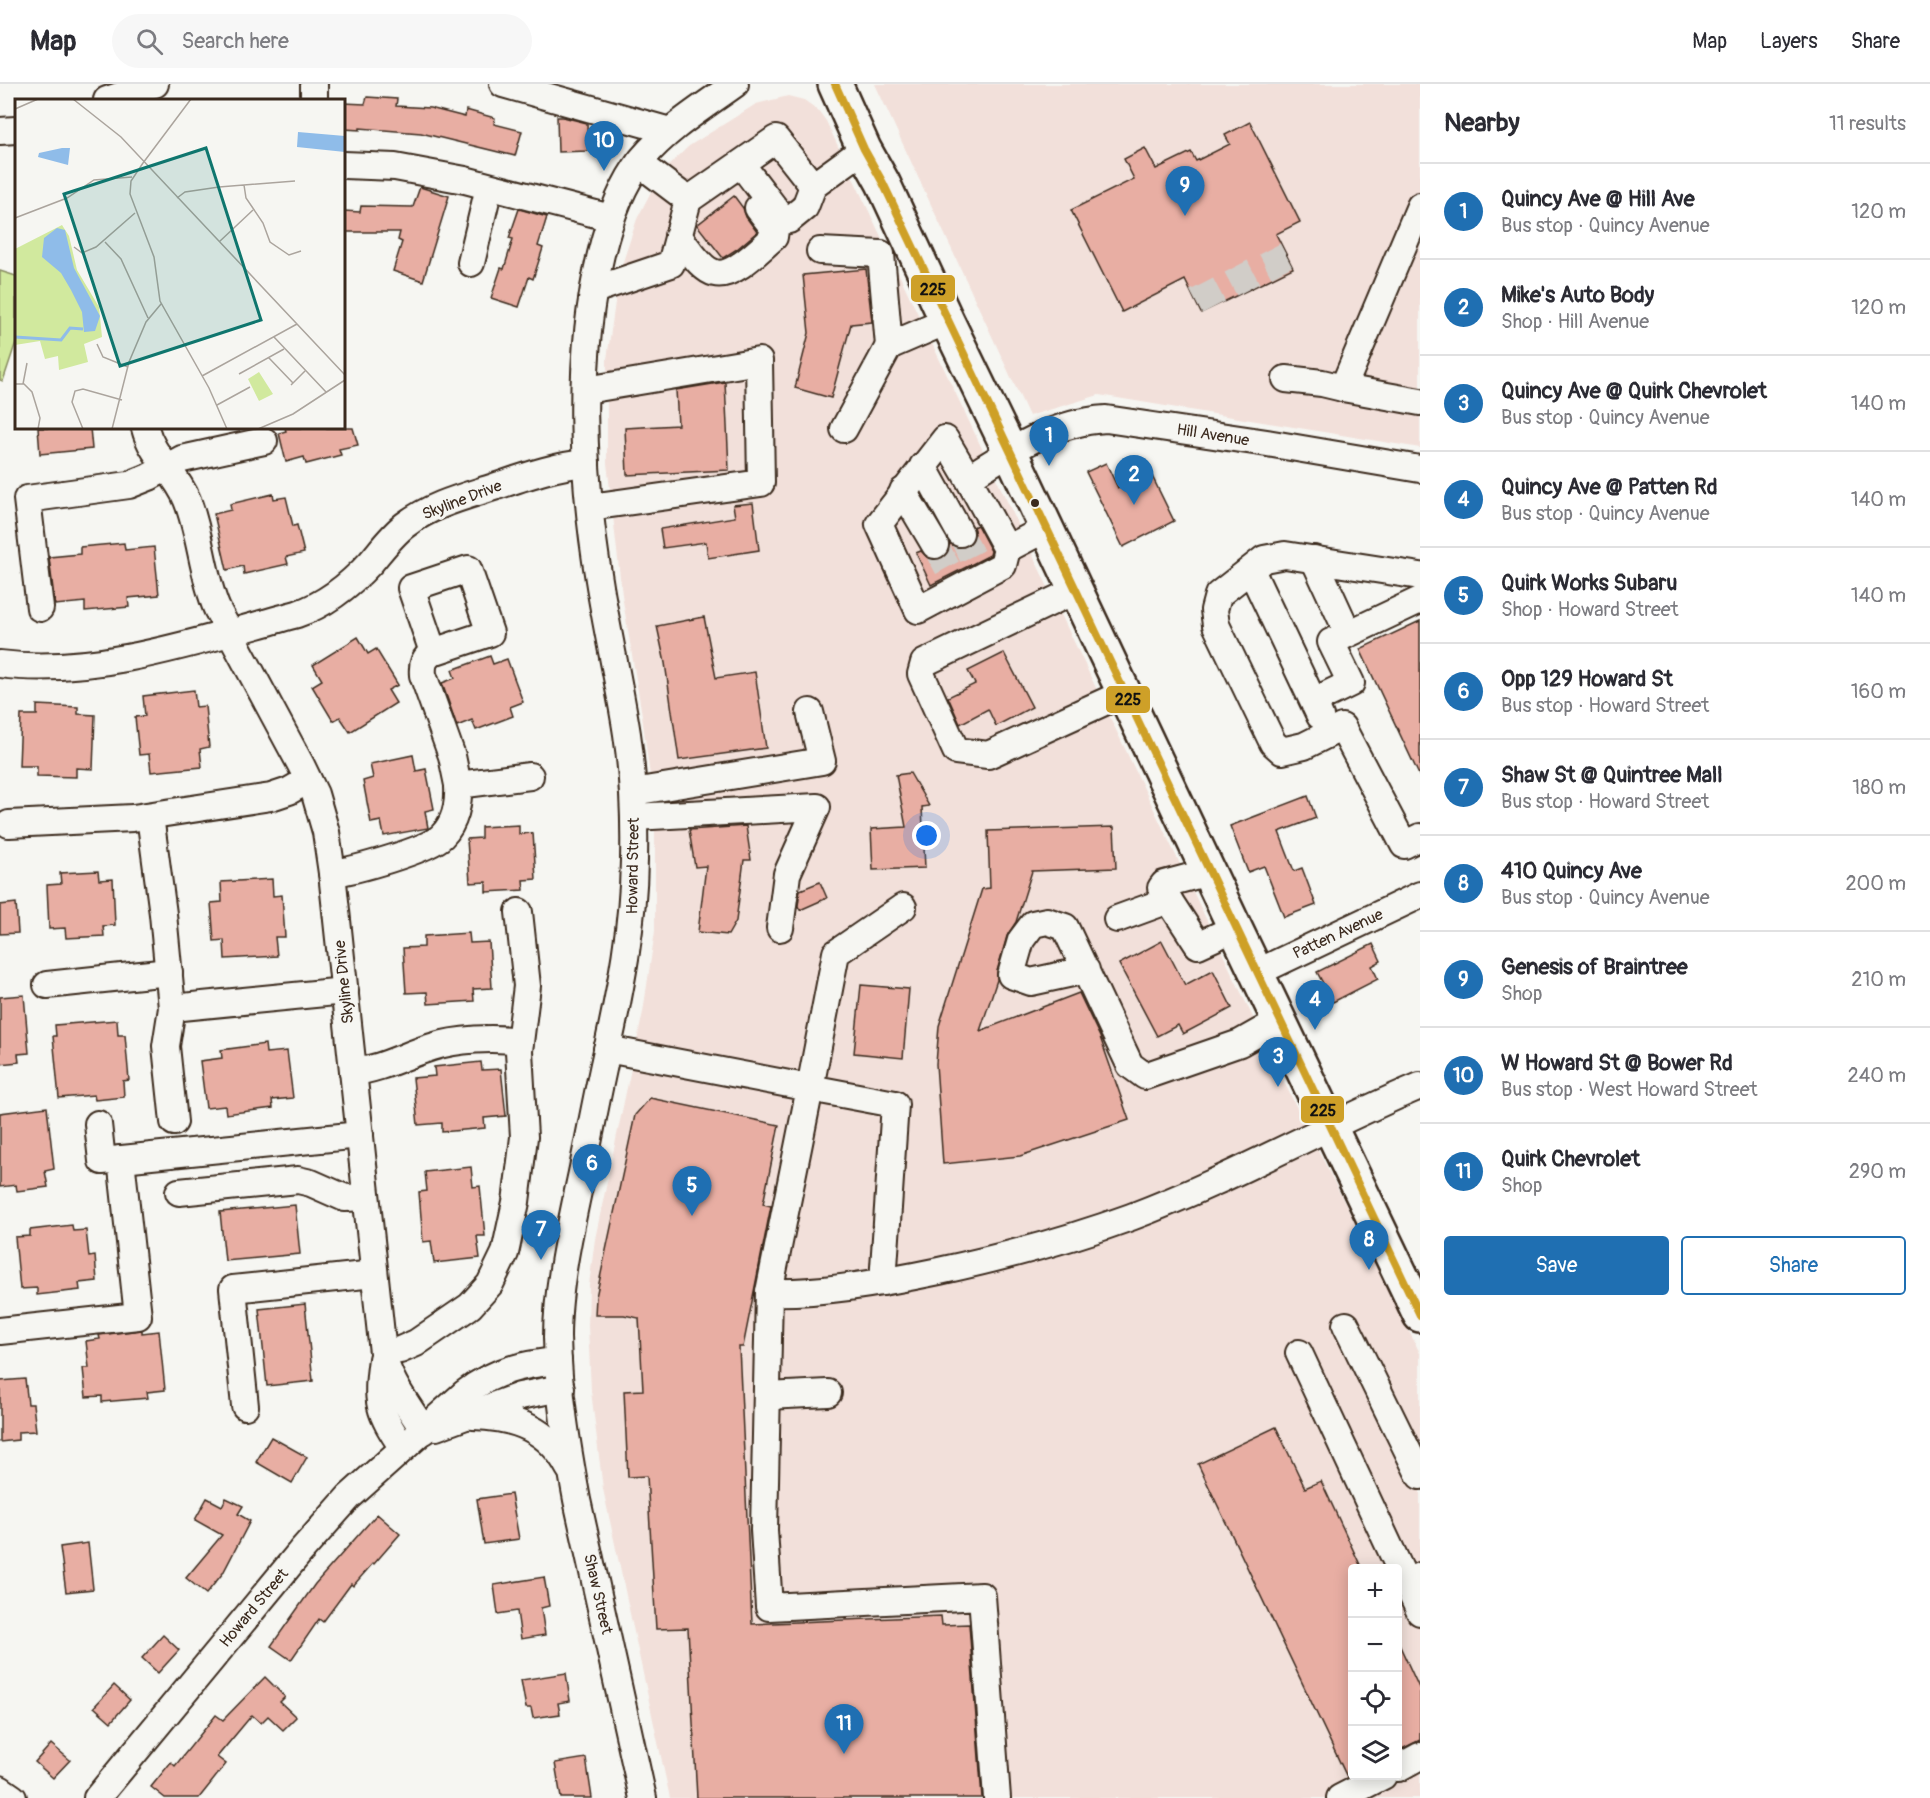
<!DOCTYPE html>
<meta charset="utf-8">
<style>
:root{--surface:#fff;--page:#f7f7f7;--text:#2b2b33;--muted:#7c7c81;--line:#e1e1e2;--accent:#1f6fb2}
body{margin:0;font-family:Pangolin,sans-serif;background:var(--page);color:var(--text)}
.controls{position:absolute;right:18px;bottom:18px;display:grid;overflow:hidden;border-radius:6px;box-shadow:0 3px 15px #0003}
.controls button{width:54px;height:54px;display:grid;place-items:center;padding:0;border:0;border-bottom:2px solid var(--line);background:var(--surface);color:var(--text);font:30px sans-serif}
.you{position:absolute;left:927px;top:752px;width:21px;height:21px;margin:-15px;border:4px solid #fff;border-radius:50%;background:#1a73e8;box-shadow:0 0 0 9px #1a73e833}
.badge{display:grid;place-items:center;width:39px;height:39px;border-radius:50%;background:var(--accent);color:#fff;font-size:20px;font-weight:700}
.pin{position:absolute;translate:-50% -50px;filter:drop-shadow(0 2px 3px #0008)}
.pin::after{content:'';position:absolute;top:32px;width:21px;height:18px;background:inherit;clip-path:polygon(0 0,100% 0,50% 100%)}
.list{margin:0;padding:0;list-style:none}
h2{display:flex;justify-content:space-between;align-items:center;height:78px;margin:0;padding:0 24px;font-size:26px}
h2 small{font-size:20px;font-weight:400;color:var(--muted)}
.list li{display:grid;grid-template-columns:39px 1fr auto;gap:18px;align-items:center;box-sizing:border-box;height:96px;padding:0 24px;border-top:2px solid var(--line)}
.list b{display:block;font-size:22px;white-space:nowrap}
.list p{margin:0;font-size:20px;white-space:nowrap;color:var(--muted)}
.list em{font-size:20px;font-style:normal;color:var(--muted)}
.actions{display:flex;gap:12px;padding:18px 24px}
.actions a{flex:1;padding:14px 0;border:2px solid var(--accent);border-radius:6px;text-align:center;font-size:21px;color:var(--accent)}
.actions .main{background:var(--accent);color:#fff}
.icon{flex:none;width:33px;height:33px;fill:none;stroke:currentColor;stroke-width:2;stroke-linecap:round;stroke-linejoin:round}
.map{position:relative;flex:none;width:1420px;height:1714px;overflow:hidden}
header{display:flex;align-items:center;gap:36px;box-sizing:border-box;height:84px;padding:0 30px;background:var(--surface);border-bottom:2px solid var(--line)}
header strong{font-size:28px}
nav{display:flex;gap:33px;margin-inline-start:auto;font-size:21px}
.search{width:420px;height:54px;background:var(--page);display:flex;align-items:center;gap:15px;box-sizing:border-box;padding:0 21px;border-radius:33px;color:var(--muted);font-size:22px}
main{display:flex}
aside{flex:1;background:var(--surface)}
.map>svg:first-child{display:block}
.built{fill:#f2e0da;fill-rule:evenodd}
.green{fill:#d1e99e;stroke:#868a5e;stroke-width:1.5}
.building{fill:#e8aea3;stroke:#3b2a1e;stroke-width:1.5}
.lines{fill:none;stroke-linecap:round;stroke-linejoin:round}
.minor-tunnel{stroke:#d1cdc8;stroke-width:26;stroke-dasharray:26 13;stroke-linecap:butt}
.minor-casing{stroke:#3b2a1e;stroke-width:30}
.major-casing{stroke:#3b2a1e;stroke-width:38}
.minor{stroke:#f6f6f2;stroke-width:26}
.major{stroke:#f6f6f2;stroke-width:33}
.bus-1-casing{stroke:#f6f6f2;stroke-width:12}
.bus-1{stroke:#cea028;stroke-width:8}
.bus-dot{fill:#3b2a1e;stroke:#f6f6f2;stroke-width:2}
.labels{text-anchor:middle;dominant-baseline:central;stroke-width:6;stroke-linejoin:round;paint-order:stroke}
.street-label{font-size:16px;fill:#3b2a1e;stroke:#f6f6f2}
.inset-river{fill:none;stroke:#8fbce9;stroke-width:3}
.inset-road{fill:none;stroke:#aba49d;stroke-width:1.5}
.view{fill:#0f766e;fill-opacity:0.15;stroke:#0f766e;stroke-width:3}
.inset-edge{fill:none;stroke:#3b2a1e;stroke-width:3}
.line-badge{stroke:#f6f6f2;stroke-width:2}
.pale-badge-label{font-size:16px;text-anchor:middle;font-weight:bold;fill:#111}
</style>
<header>
<strong>Map</strong>
<div class="search"><svg class="icon" aria-label="search" viewBox="0 0 24 24"><circle cx="10" cy="10" r="6"/><path d="M15 15l6 6"/></svg>Search here</div>
<nav><a>Map</a><a>Layers</a><a>Share</a></nav>
</header>
<main>
<div class="map">
<svg width="1420" height="1714" viewBox="0 0 1420 1714">
<rect width="100%" height="100%" fill="#f6f6f2"/>
<filter id="ink" filterUnits="userSpaceOnUse"><feTurbulence type="fractalNoise" baseFrequency=".0167" numOctaves="2"/><feDisplacementMap in="SourceGraphic" scale="12" xChannelSelector="R" yChannelSelector="G"/><feConvolveMatrix kernelMatrix="1 2 1 2 8 2 1 2 1" color-interpolation-filters="sRGB"/></filter>
<g filter="url(#ink)">
<!-- built -->
<g class="built">
<polygon points="875,0 1420,0 1420,364 1099,311 1029,332"/>
<path d="M788 12 804 16 818 26 826 37 1279 988 1420 1269V1714H670L603 1405 591 1307 588 1242 589 1201 595 1155 643 928 655 847V730L642 631 622 511 607 379V275L619 190 637 135 660 90 689 62 756 20ZM1352 1484H1398V1692H1352Z"/>
</g>
<!-- green -->
<polygon class="green" points="0,187 16,192 16,258 3,297 0,296"/>
<!-- building -->
<g class="building">
<polygon points="367,13 397,15 396,22 430,24 465,33 466,26 495,34 494,40 522,47 515,72 421,49 360,44 360,46 344,45 344,19 365,20"/>
<polygon points="557,33 563,33 587,39 588,67 558,68"/>
<polygon points="1250,38 1300,138 1276,150 1293,184 1201,229 1185,196 1122,228 1071,126 1134,95 1124,75 1145,64 1156,85 1191,68 1196,77 1230,60 1225,51"/>
<polygon points="420,103 449,112 423,197 393,187 402,158 398,156 400,148 344,148 344,127 360,128 361,122 413,123"/>
<polygon points="734,112 743,124 746,133 757,148 737,165 723,174 697,141"/>
<polygon points="519,125 547,133 538,162 543,164 533,195 529,193 519,223 491,214 501,184 504,185 513,155 509,154"/>
<polygon points="866,185 872,238 851,240 831,314 795,304 809,249 803,191"/>
<polygon points="725,298 729,386 627,391 625,344 678,341 676,306"/>
<polygon points="38,344 90,344 92,365 40,370"/>
<polygon points="285,344 353,344 358,361 339,365 341,371 306,380 304,373 286,378 279,349 286,347"/>
<polygon points="1106,379 1118,404 1150,388 1174,437 1123,463 1086,388"/>
<polygon points="273,410 274,415 286,413 293,442 297,441 304,469 286,473 288,480 244,490 243,482 227,486 214,430 231,426 230,420"/>
<polygon points="753,419 759,466 708,474 706,458 663,464 660,445 735,433 733,421"/>
<polygon points="977,441 991,467 990,471 931,501 916,469 921,467 928,474 935,476 942,474 948,468 950,459 959,464 968,462 973,456 975,450 973,443"/>
<polygon points="124,459 125,466 154,463 159,511 128,514 129,523 85,527 85,518 55,521 49,473 80,470 80,463"/>
<polygon points="704,533 716,594 755,588 766,664 679,676 665,579 657,542"/>
<polygon points="1420,537 1420,693 1360,565"/>
<polygon points="358,553 368,570 376,565 398,601 388,606 396,619 350,648 340,633 333,637 312,602 322,596 313,581"/>
<polygon points="1004,569 1032,623 996,642 988,625 960,640 948,613 975,600 968,587"/>
<polygon points="490,572 493,580 507,575 523,618 510,623 513,632 476,646 472,636 457,642 442,599 455,594 452,586"/>
<polygon points="194,606 196,623 205,622 209,663 200,665 202,683 151,688 149,670 139,671 135,633 145,632 143,612"/>
<polygon points="37,621 78,623 78,630 95,631 93,685 76,684 76,693 37,692 37,682 19,682 21,631 37,631"/>
<polygon points="413,671 416,687 426,685 434,725 425,727 428,744 384,752 381,737 371,739 363,697 373,694 370,680"/>
<polygon points="910,689 929,722 922,723 925,784 873,786 871,745 906,743 896,691"/>
<polygon points="1308,712 1316,734 1279,748 1294,787 1302,784 1316,821 1284,833 1264,782 1248,788 1230,742"/>
<polygon points="519,741 519,750 533,749 536,795 523,796 524,806 486,808 486,798 470,799 467,755 481,754 481,743"/>
<polygon points="746,742 751,776 744,776 736,837 728,851 698,848 706,782 695,783 689,746"/>
<polygon points="1114,743 1116,784 1032,787 1016,838 1007,852 997,887 997,896 980,947 1079,909 1100,953 1129,1036 1020,1072 943,1080 936,980 939,942 982,805 990,804 988,747"/>
<polygon points="98,787 99,796 113,795 115,841 103,842 104,852 66,854 65,844 49,845 47,801 61,800 60,789"/>
<polygon points="272,795 273,812 282,811 285,853 275,853 277,872 225,875 224,856 214,857 211,819 222,818 221,798"/>
<polygon points="820,798 827,814 800,826 798,822 800,806"/>
<polygon points="16,819 18,849 0,850 0,821"/>
<polygon points="469,849 470,859 489,858 492,904 473,905 474,917 428,920 427,908 406,909 403,864 424,863 424,852"/>
<polygon points="1162,857 1185,901 1213,886 1232,924 1183,950 1178,941 1157,952 1119,880"/>
<polygon points="1373,860 1381,877 1372,882 1378,895 1333,918 1317,888"/>
<polygon points="861,901 909,905 903,974 854,969"/>
<polygon points="24,911 29,969 18,970 19,978 0,980 0,913"/>
<polygon points="117,936 118,951 125,951 129,996 123,997 124,1013 95,1016 94,1011 59,1014 53,952 56,952 55,941"/>
<polygon points="265,960 266,969 287,967 293,1014 272,1016 273,1024 226,1030 225,1022 206,1024 200,977 222,974 221,966"/>
<polygon points="481,978 482,986 501,985 506,1032 484,1034 485,1044 442,1048 442,1039 418,1041 413,994 435,992 434,983"/>
<polygon points="650,1014 779,1041 763,1120 771,1122 743,1263 739,1263 752,1540 941,1532 942,1541 969,1540 982,1714 697,1714 688,1544 656,1545 647,1392 628,1393 624,1307 643,1306 639,1234 624,1231 595,1231 596,1213 635,1031"/>
<polygon points="47,1023 54,1085 45,1087 48,1103 17,1107 16,1101 0,1103 0,1029"/>
<polygon points="471,1083 473,1103 480,1102 485,1152 477,1152 480,1174 434,1179 431,1157 423,1158 419,1108 427,1107 425,1088"/>
<polygon points="295,1121 300,1170 225,1177 220,1128"/>
<polygon points="72,1141 73,1147 86,1146 89,1173 95,1172 97,1197 79,1199 80,1206 37,1211 37,1204 20,1205 15,1153 30,1152 30,1146"/>
<polygon points="305,1220 313,1297 267,1302 259,1225"/>
<polygon points="142,1246 142,1249 159,1247 165,1306 147,1308 148,1314 102,1318 102,1312 86,1313 83,1284 89,1284 86,1257 100,1255 99,1251"/>
<polygon points="25,1295 28,1320 33,1320 36,1347 18,1348 18,1356 0,1358 0,1297"/>
<polygon points="1276,1343 1305,1404 1321,1397 1362,1485 1353,1485 1353,1691 1347,1693 1198,1380"/>
<polygon points="271,1353 307,1373 292,1399 256,1378"/>
<polygon points="511,1410 519,1455 484,1460 477,1415"/>
<polygon points="207,1414 222,1422 226,1414 243,1422 238,1430 250,1437 223,1489 206,1510 186,1494 222,1451 195,1436"/>
<polygon points="377,1430 400,1450 374,1480 373,1479 353,1502 351,1500 323,1538 319,1535 291,1576 271,1562 315,1500"/>
<polygon points="88,1459 93,1505 66,1508 60,1463"/>
<polygon points="544,1493 549,1522 541,1524 545,1551 521,1555 517,1527 498,1530 494,1501"/>
<polygon points="163,1551 179,1566 158,1589 142,1574"/>
<polygon points="1398,1558 1420,1606 1420,1656 1398,1667"/>
<polygon points="566,1589 570,1617 558,1619 560,1630 533,1634 531,1624 526,1624 521,1596"/>
<polygon points="265,1593 285,1613 280,1618 296,1633 283,1646 268,1632 261,1639 252,1631 217,1673 226,1680 199,1714 165,1714 151,1703 171,1678 175,1682 216,1631 223,1636"/>
<polygon points="114,1601 130,1616 111,1638 94,1623"/>
<polygon points="51,1660 70,1676 53,1694 35,1678"/>
<polygon points="586,1674 592,1714 561,1714 555,1679"/>
</g>
<g class="lines">
<!-- minor-tunnel -->
<g class="minor-tunnel">
<polyline points="1196,218 1286,171"/>
<polyline points="960,449 976,480"/>
<polyline points="935,461 952,492"/>
</g>
<defs>
<g id="minor">
<polyline points="503,0 670,47"/>
<polyline points="107,16 155,0"/>
<polyline points="314,16 314,0"/>
<polyline points="0,47 16,46"/>
<polyline points="639,79 688,116"/>
<polyline points="741,80 780,131 789,136 805,123 813,102"/>
<polyline points="344,81 395,83 465,96 611,134"/>
<polyline points="1420,122 1343,304 1420,318"/>
<path d="M678 152C687 162 701 186 715 189 733 194 761 164 774 153L775 146 758 124"/>
<polyline points="820,167 881,170 889,262"/>
<polyline points="471,179 489,103"/>
<polyline points="594,206 671,180 688,116 776,55 813,102 864,65"/>
<polyline points="1286,295 1322,299 1343,304"/>
<polyline points="586,306 759,277 761,399 590,423"/>
<path d="M145 344C152 372 176 389 187 416 201 451 202 490 217 525L301 681 315 710 326 748 332 789 383 1269C388 1298 409 1322 424 1347"/>
<polyline points="844,345 889,262 947,237"/>
<polyline points="923,382 960,449"/>
<path d="M968 394 1007 465 1003 481 918 526 879 440 945 355 968 394C1011 366 1054 338 1106 335L1267 359 1420 385"/>
<polyline points="903,407 935,461"/>
<polyline points="1007,465 1047,444"/>
<polyline points="1314,475 1348,549"/>
<polygon points="468,485 490,549 433,568 411,504"/>
<polyline points="1251,486 1320,632"/>
<polyline points="1420,492 1285,471 1264,475 1218,511 1214,526 1216,541 1273,659 1282,667 1304,662 1342,643 1404,761 1420,753"/>
<polyline points="1076,506 924,579 921,590 956,667 988,671 1124,609"/>
<polyline points="40,524 27,415 129,401 149,393 182,375 264,357"/>
<path d="M433 568C424 574 422 580 423 591L452 672 458 701 530 692"/>
<path d="M0 580C96 593 205 555 297 530 327 520 350 501 371 478 382 465 392 451 405 441 431 421 463 413 494 403 524 393 554 382 586 379"/>
<polyline points="1314,617 1351,599 1331,558 1420,516"/>
<polyline points="633,708 822,677 810,628"/>
<polyline points="150,732 163,830 172,924 345,907"/>
<polyline points="634,733 817,723 787,790 780,844"/>
<polyline points="9,740 133,734 271,713 289,707 308,696"/>
<polyline points="1209,788 1164,800 1161,804 1198,861 1235,844"/>
<path d="M332 789C353 787 428 766 442 752 455 739 459 719 458 701"/>
<polyline points="1117,835 1169,816"/>
<polyline points="1086,886 1031,898 1011,891 1021,856 1033,840 1047,837 1065,843 1130,981 1145,992 1240,959 1279,937"/>
<polyline points="1256,889 1420,811"/>
<polyline points="47,901 169,888"/>
<polyline points="172,924 166,962 174,1038"/>
<path d="M607 965 810 1004 769 1208C822 1210 887 1198 939 1187 1004 1173 1068 1156 1131 1133 1230 1096 1322 1043 1420 1002"/>
<path d="M353 988C382 985 405 971 432 963 457 955 493 953 520 957"/>
<polyline points="98,1040 102,1077 360,1051"/>
<polyline points="179,1108 298,1096 311,1099 345,1114 366,1113"/>
<polyline points="883,1198 895,1020 810,1004 836,869 903,823"/>
<polyline points="769,1208 764,1446 769,1523 982,1512 997,1714"/>
<polyline points="1346,1241 1420,1392"/>
<polyline points="0,1247 138,1232 121,1075"/>
<polyline points="383,1269 400,1266 416,1259 470,1222 490,1200 505,1169 516,1118 524,1053 519,967 527,902 519,828"/>
<polyline points="1299,1269 1406,1498"/>
<path d="M382 1275C376 1319 378 1327 403 1364"/>
<polyline points="767,1312 828,1309"/>
<polyline points="245,1322 233,1205 374,1190"/>
<path d="M473 1332C515 1333 549 1345 569 1384"/>
<polyline points="436,1343 520,1312 561,1304"/>
<polyline points="1420,1492 1406,1498 1420,1528"/>
<polyline points="1398,1684 1420,1672"/>
<polyline points="0,1705 13,1714"/>
<path d="M97 1714 301 1467 349 1413 465 1309C493 1287 524 1280 558 1277"/>
<path d="M643 1714 577 1416C567 1362 558 1307 557 1253 557 1200 572 1136 583 1084 591 1045 598 1006 607 967 621 903 633 841 634 776 635 734 633 691 627 650 619 598 607 547 599 496 582 392 576 273 601 170 609 137 621 102 642 75 667 45 703 23 735 0"/>
<polyline points="1340,1714 1383,1692"/>
</g>
<polyline id="major" points="835,0 864,65 883,99 947,237 1010,367 1235,844 1420,1231"/>
</defs>
<!-- minor casing -->
<use href="#minor" class="minor-casing"/>
<!-- major casing -->
<use href="#major" class="major-casing"/>
<!-- minor -->
<use href="#minor" class="minor"/>
<!-- major -->
<use href="#major" class="major"/>
<defs>
<polyline id="bus-1" points="835,0 864,65 883,99 1420,1231"/>
</defs>
<!-- bus-1 casing -->
<use href="#bus-1" class="bus-1-casing"/>
<!-- bus-1 -->
<use href="#bus-1" class="bus-1"/>
</g>
</g>
<!-- markers -->
<circle class="bus-dot" cx="1035" cy="419" r="5"/>
<g class="labels">
<!-- street labels -->
<g class="street-label">
<text transform="translate(1213 351) rotate(9)">Hill Avenue</text>
<text transform="translate(462 416) rotate(-21)">Skyline Drive</text>
<text transform="translate(633 782) rotate(-89)">Howard Street</text>
<text transform="translate(1338 850) rotate(-25)">Patten Avenue</text>
<text transform="translate(344 898) rotate(-96)">Skyline Drive</text>
<text transform="translate(598 1510) rotate(77)">Shaw Street</text>
<text transform="translate(254 1524) rotate(-50)">Howard Street</text>
</g>
</g>
<!-- overview -->
<g transform="translate(15 15)">
<rect width="330" height="330" fill="#f6f6f2"/>
<path d="M47 126 54 137 62 171 84 208 87 238 69 245 73 263 44 271 43 257 30 260 25 242 0 246V150ZM244 273 258 295 244 302 233 280Z" fill="#d1e99e"/>
<path d="M283 33 330 37V53L282 48ZM47 49H55L53 66 23 58 24 54ZM42 129 50 131 59 169 85 217 80 232 69 233 67 213 56 191 46 174 27 158 29 139Z" fill="#8fbce9"/>
<path class="inset-river" d="M0 238 46 241 55 229 68 230"/>
<path class="inset-road" d="M58 0 106 38 330 276M0 10 23 0M128 64 116 82 115 95 139 158 145 202 194 289 212 330M128 64 176 0M229 86 231 99 248 124 255 143 274 156 286 152M162 99 170 93 204 88 280 82M0 119 52 99 79 81 117 78M90 143 106 160 133 219M204 143 238 111M59 148 67 154 81 148 120 114M259 238 311 293M82 245 88 258 113 268M254 259 278 284M224 275 269 250M187 277 282 225M0 285H9L17 293 25 319 23 330M8 285 12 264M276 286 290 272M202 306 235 288M68 330 57 303 60 292 68 290 107 301M97 330 114 263 131 223 146 205M243 330 278 315 330 281"/>
<path class="view" d="M191 49 246 221 105 267 49 95Z"/>
<rect width="330" height="330" class="inset-edge"/>
</g>
<g class="line-badge">
<rect x="910" y="190" width="46" height="29" rx="6" fill="#cea028"/>
<rect x="1105" y="601" width="46" height="29" rx="6" fill="#cea028"/>
<rect x="1300" y="1011" width="45" height="29" rx="6" fill="#cea028"/>
</g>
<g class="pale-badge-label">
<text x="933" y="211">225</text>
<text x="1128" y="621">225</text>
<text x="1323" y="1032">225</text>
</g>
</svg>
<div class="controls">
<button>+</button>
<button>−</button>
<button><svg class="icon" aria-label="locate" viewBox="0 0 24 24"><circle cx="12" cy="12" r="6"/><path d="M12 2v4M12 18v4M2 12h4M18 12h4"/></svg></button>
<button><svg class="icon" aria-label="layers" viewBox="0 0 24 24"><path d="M12 4l9 5-9 5-9-5zM3 14l9 5 9-5"/></svg></button>
</div>
<div class="you"></div>
<div class="pin badge" style="left:1049px;top:382px">1</div>
<div class="pin badge" style="left:1134px;top:421px">2</div>
<div class="pin badge" style="left:1278px;top:1003px">3</div>
<div class="pin badge" style="left:1315px;top:946px">4</div>
<div class="pin badge" style="left:692px;top:1132px">5</div>
<div class="pin badge" style="left:592px;top:1110px">6</div>
<div class="pin badge" style="left:541px;top:1176px">7</div>
<div class="pin badge" style="left:1369px;top:1186px">8</div>
<div class="pin badge" style="left:1185px;top:132px">9</div>
<div class="pin badge" style="left:604px;top:87px">10</div>
<div class="pin badge" style="left:844px;top:1670px">11</div>
</div>
<aside>
<h2>Nearby<small>11 results</small></h2>
<ul class="list">
<li><span class="badge">1</span><div><b>Quincy Ave @ Hill Ave</b><p>Bus stop · Quincy Avenue</p></div><em>120 m</em></li>
<li><span class="badge">2</span><div><b>Mike's Auto Body</b><p>Shop · Hill Avenue</p></div><em>120 m</em></li>
<li><span class="badge">3</span><div><b>Quincy Ave @ Quirk Chevrolet</b><p>Bus stop · Quincy Avenue</p></div><em>140 m</em></li>
<li><span class="badge">4</span><div><b>Quincy Ave @ Patten Rd</b><p>Bus stop · Quincy Avenue</p></div><em>140 m</em></li>
<li><span class="badge">5</span><div><b>Quirk Works Subaru</b><p>Shop · Howard Street</p></div><em>140 m</em></li>
<li><span class="badge">6</span><div><b>Opp 129 Howard St</b><p>Bus stop · Howard Street</p></div><em>160 m</em></li>
<li><span class="badge">7</span><div><b>Shaw St @ Quintree Mall</b><p>Bus stop · Howard Street</p></div><em>180 m</em></li>
<li><span class="badge">8</span><div><b>410 Quincy Ave</b><p>Bus stop · Quincy Avenue</p></div><em>200 m</em></li>
<li><span class="badge">9</span><div><b>Genesis of Braintree</b><p>Shop</p></div><em>210 m</em></li>
<li><span class="badge">10</span><div><b>W Howard St @ Bower Rd</b><p>Bus stop · West Howard Street</p></div><em>240 m</em></li>
<li><span class="badge">11</span><div><b>Quirk Chevrolet</b><p>Shop</p></div><em>290 m</em></li>
</ul>
<div class="actions"><a class="main">Save</a><a>Share</a></div>
</aside>
</main>
